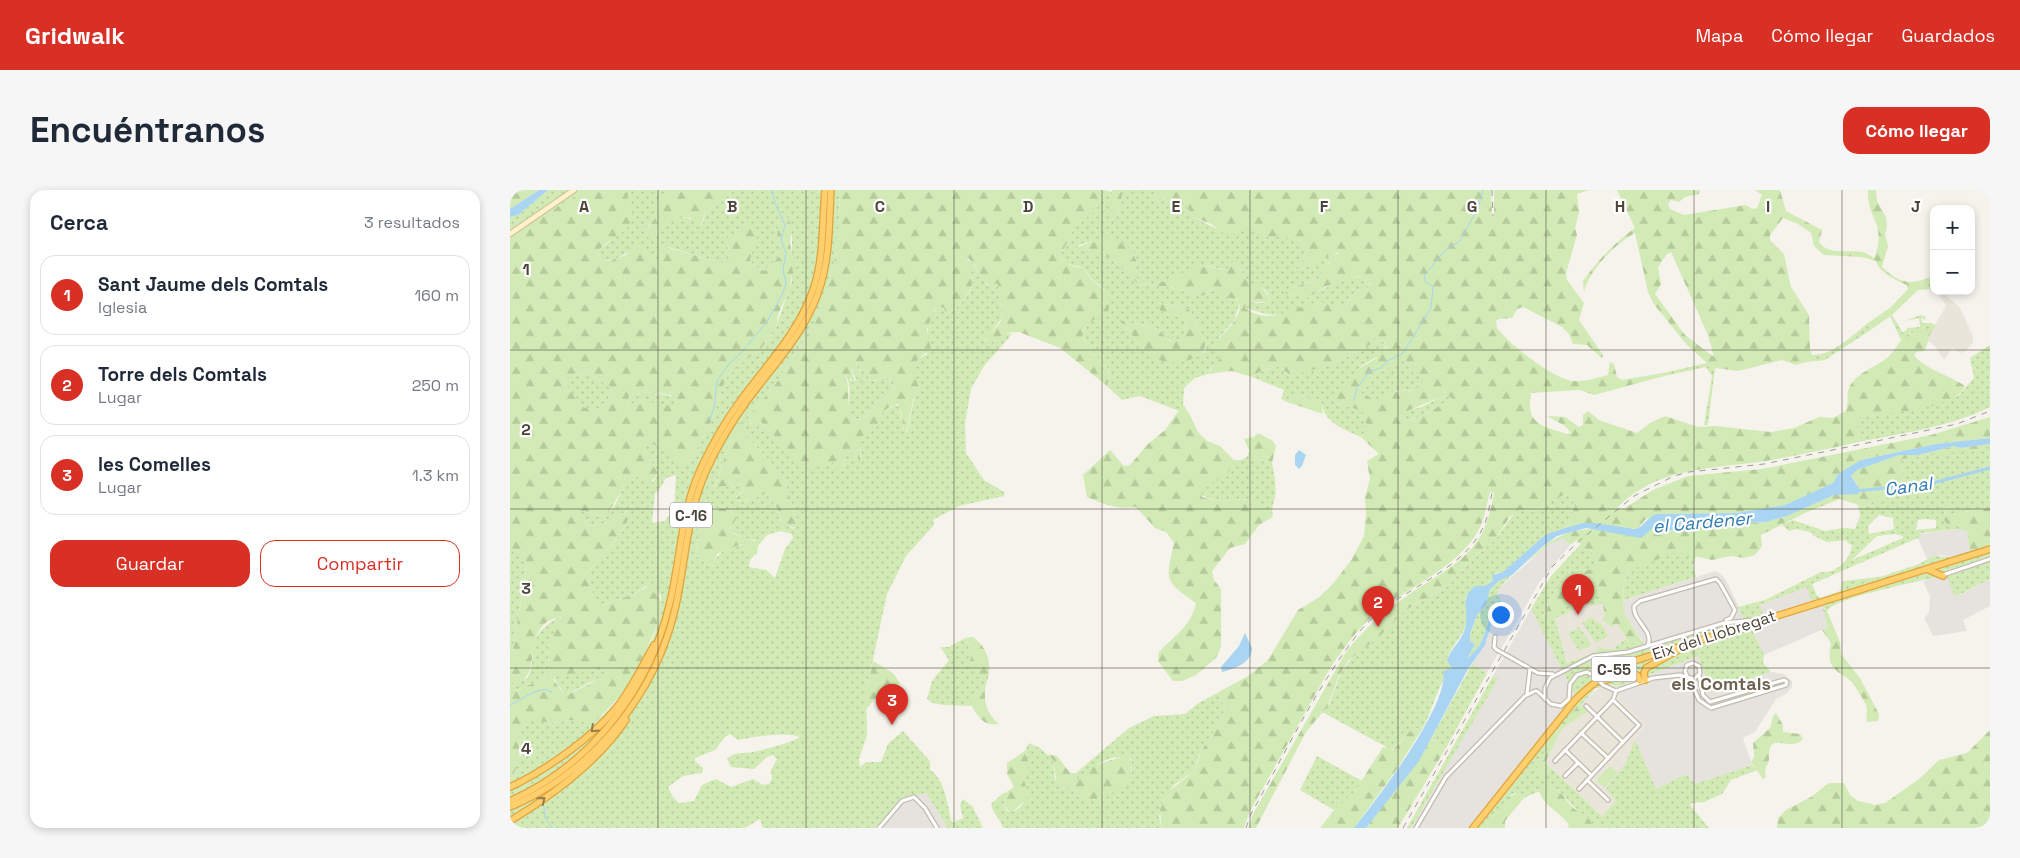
<!DOCTYPE html>
<html lang="es">
<meta charset="utf-8">
<style>
:root{--surface:#fff;--page:#f6f6f7;--text:#1f2937;--muted:#747a83;--line:#e0e1e3;--accent:#d93025}
body{margin:0;font-family:"Space Grotesk",sans-serif;background:var(--page);color:var(--text)}
.controls{position:absolute;right:15px;top:15px;display:grid;overflow:hidden;border-radius:10px;box-shadow:0 2px 8px #0003}
.controls button{width:45px;height:45px;display:grid;place-items:center;padding:0;border:0;border-bottom:1px solid var(--line);background:var(--surface);color:var(--text);font:25px sans-serif}
.you{position:absolute;left:990px;top:424px;width:18px;height:18px;margin:-12px;border:4px solid #fff;border-radius:50%;background:#1a73e8;box-shadow:0 0 0 8px #1a73e833}
.badge{display:grid;place-items:center;width:32px;height:32px;border-radius:50%;background:var(--accent);color:#fff;font-size:16px;font-weight:700}
.pin{position:absolute;translate:-50% -41px;filter:drop-shadow(0 1px 2px #0008)}
.pin::after{content:'';position:absolute;top:26px;width:18px;height:15px;background:inherit;clip-path:polygon(0 0,100% 0,50% 100%)}
.list{margin:0;padding:0;list-style:none}
h2{display:flex;justify-content:space-between;align-items:center;height:65px;margin:0;padding:0 20px;font-size:21px}
h2 small{font-size:16px;font-weight:400;color:var(--muted)}
.list li{display:grid;grid-template-columns:32px 1fr auto;gap:15px;align-items:center;box-sizing:border-box;height:80px;margin:0 10px 10px;padding:0 10px;border:1px solid var(--line);border-radius:15px}
.list b{display:block;font-size:19px;white-space:nowrap}
.list p{margin:0;font-size:16px;white-space:nowrap;color:var(--muted)}
.list em{font-size:16px;font-style:normal;color:var(--muted)}
.actions{display:flex;gap:10px;padding:15px 20px}
.actions a{flex:1;padding:11px 0;border:1px solid var(--accent);border-radius:15px;text-align:center;font-size:18px;color:var(--accent)}
.actions .main{background:var(--accent);color:#fff}
.map{position:relative;flex:none;width:1480px;height:638px;overflow:hidden;border-radius:15px}
header{display:flex;align-items:center;gap:30px;box-sizing:border-box;height:70px;padding:0 25px;background:var(--accent);color:#fff}
header strong{font-size:24px}
nav{display:flex;gap:28px;margin-inline-start:auto;font-size:18px}
.intro{display:flex;align-items:center;justify-content:space-between;box-sizing:border-box;height:120px;padding:0 30px}
h1{margin:0;font-size:35px}
.button{padding:12px 22px;border-radius:15px;background:var(--accent);color:#fff;font-size:18px;font-weight:700}
main{display:flex;gap:30px;padding:0 30px}
aside{flex:1;background:var(--surface);border-radius:15px;box-shadow:0 2px 8px #0003}
.map>svg:first-child{display:block}
.residential{fill:#eae5da}
.industrial{fill:#e6e2dd}
.grass{fill:url(#grass-dots);fill-rule:evenodd}
.forest{fill:url(#forest-firs);fill-rule:evenodd}
.park{fill:#d2eab5}
.parking{fill:#e5e3e0}
.water{fill:#a9d4f2}
.lines{fill:none;stroke-linecap:round;stroke-linejoin:round}
.stream{stroke:#a9d4f2;stroke-width:1}
.canal{stroke:#a9d4f2;stroke-width:3}
.street-casing{stroke:#c2bbae;stroke-width:5.5}
.secondary-casing{stroke:#d6c79b;stroke-width:7}
.highway-casing{stroke:#e0a43c;stroke-width:8}
.street{stroke:#fff;stroke-width:3}
.secondary{stroke:#fff3cd;stroke-width:4.5}
.highway{stroke:#ffcf6e;stroke-width:5.5}
.rail{stroke:#9a9a9a;stroke-width:1;stroke-dasharray:6 6;stroke-linecap:butt}
.street-bridge-casing{stroke:#c2bbae;stroke-width:5.5;stroke-linecap:butt}
.street-bridge{stroke:#fff;stroke-width:3}
.oneway{stroke:#937c4e}
.grid{fill:none;stroke:#4b4439;stroke-width:1;stroke-opacity:0.55}
.labels{text-anchor:middle;dominant-baseline:central;stroke-width:4.5;stroke-linejoin:round;paint-order:stroke}
.shield{fill:#fff;stroke:#817c74;stroke-width:1}
.shield-label{font-size:15px;font-weight:bold;fill:#4b4439}
.street-label{font-size:16px;fill:#4b4439;stroke:#fff}
.water-label{font-size:18px;font-style:italic;fill:#2e7ab2;stroke:#fff}
.neighbourhood-label{font-size:18px;font-weight:bold;fill:#6e6250;stroke:#fff}
.grid-label{font-size:16px;text-anchor:middle;font-weight:bold;fill:#4b4439;stroke:#fff;stroke-width:4.5;stroke-linejoin:round;paint-order:stroke}
</style>
<header>
<strong>Gridwalk</strong>
<nav><a>Mapa</a><a>Cómo llegar</a><a>Guardados</a></nav>
</header>
<div class="intro"><h1>Encuéntranos</h1><a class="button">Cómo llegar</a></div>
<main>
<aside>
<h2>Cerca<small>3 resultados</small></h2>
<ul class="list">
<li><span class="badge">1</span><div><b>Sant Jaume dels Comtals</b><p>Iglesia</p></div><em>160 m</em></li>
<li><span class="badge">2</span><div><b>Torre dels Comtals</b><p>Lugar</p></div><em>250 m</em></li>
<li><span class="badge">3</span><div><b>les Comelles</b><p>Lugar</p></div><em>1.3 km</em></li>
</ul>
<div class="actions"><a class="main">Guardar</a><a>Compartir</a></div>
</aside>
<div class="map">
<svg width="1480" height="638" viewBox="0 0 1480 638">
<defs>
<pattern id="grass-dots" width="8" height="8" patternUnits="userSpaceOnUse" patternTransform="scale(1.25)"><rect width="8" height="8" fill="#d2eab5"/><path d="M2 2h.1M6 6h.1" fill="none" stroke="#b6ca9c" stroke-width="1.8" stroke-linecap="round"/></pattern>
<pattern id="forest-firs" width="22" height="20" patternUnits="userSpaceOnUse" patternTransform="scale(1.25)"><rect width="22" height="20" fill="#d2eab5"/><path d="M5 1l3.5 6h-7zM16 11l3.5 6h-7z" fill="#b6ca9c"/></pattern>
</defs>
<rect width="100%" height="100%" fill="#f6f3ec"/>
<!-- residential -->
<g class="residential">
<polygon points="1431,101 1450,118 1463,146 1463,153 1456,161 1451,163 1442,158 1434,170 1425,156 1418,151 1418,147 1436,116 1428,103"/>
<polygon points="1088,401 1116,449 1105,457 1106,459 1087,461 1057,473 1045,428 1056,424"/>
<polygon points="1090,497 1110,507 1136,535 1126,547 1117,573 1096,599 1106,611 1092,626 1035,572 1053,538 1078,522 1070,514"/>
</g>
<!-- industrial -->
<g class="industrial">
<polygon points="1449,339 1457,341 1460,362 1441,367 1431,365 1417,369 1408,348 1410,344"/>
<polygon points="1053,348 1060,355 1029,393 977,483 962,474 975,455 979,439 992,411 987,404 988,399 1037,356"/>
<polygon points="1206,381 1215,388 1234,428 1137,459 1114,423 1114,410"/>
<polygon points="1436,385 1446,407 1480,389 1480,416 1453,430 1457,441 1423,446 1414,428 1419,423 1420,406 1413,391"/>
<polygon points="1297,397 1313,416 1318,437 1254,465 1242,438 1256,433 1250,415"/>
<polygon points="1021,419 1066,507 959,638 901,638 987,490 983,486"/>
<polygon points="1188,466 1201,502 1261,482 1274,484 1282,491 1282,497 1277,503 1266,509 1245,542 1233,548 1242,575 1185,594 1176,584 1146,599 1125,549 1136,535 1109,507 1090,497 1110,496"/>
<polygon points="416,603 438,638 365,638 393,608"/>
</g>
<!-- grass -->
<g class="grass">
<polygon points="38,0 76,0 0,49 0,27 8,25"/>
<path d="M122 0H162L145 14V28L136 39 148 42C163 26 174 23 192 35L196 21 224 0H329L330 27 324 75 305 133 263 198 238 226 241 234 246 237 247 231 249 230 289 271 303 279 323 272 328 279 334 278 337 262 343 263 348 270 351 267 349 248 370 232V224L384 215 390 216 393 239 397 243 405 204 401 179 408 169 417 164C419 150 414 124 430 117L434 118 438 124C448 118 465 100 463 88 462 81 456 76 455 69L461 71 478 96 486 93 488 95 492 128 475 150 478 155 495 143 502 144 474 176 461 199 455 233 456 263 474 290 494 302V306L449 316 423 330 424 335 396 366 377 404 356 502 357 545 349 569 350 577 356 572H371L378 554 393 541 420 571V580C436 590 437 616 442 633L453 628 450 615 453 609 463 617 473 638H438L416 603 393 608 365 638H253L250 629 235 638H0V592L11 565 8 547 15 535 26 529 41 533 60 530 84 533C95 523 108 511 117 499 129 480 158 426 150 404L136 396 124 404 92 415 86 412 80 398 78 384C89 363 120 345 118 320 106 328 84 344 70 330V323L73 321 89 326C93 324 97 323 100 321 110 313 110 292 126 286L133 290 143 292 149 283 135 263V253H142L172 273 178 272 183 266 199 237 216 188 229 175 251 159 266 137 282 91V45L269 26 267 48 271 60 270 66 254 81 244 76 240 70 242 63 234 35 217 49 219 68 212 73 158 57 151 62 152 71C144 71 132 64 129 56L104 70H92L87 63 89 60 114 40 122 22 117 7ZM232 234V241L273 286 288 333 283 339 271 332 269 321 257 303 234 312 227 311 226 307 234 299 232 294C224 298 214 295 205 297L223 240ZM166 285 164 319 155 331 142 333 145 303 149 300 156 288ZM197 316C208 320 215 316 225 323L220 341C254 358 244 346 271 341L282 344 283 348 275 359 265 388 256 380 239 377 240 370 244 366 234 354C220 357 207 361 203 376L195 373 186 366 187 352ZM220 544 228 550C242 547 278 541 290 547 284 552 252 560 244 562 233 564 225 561 217 569L221 577 244 579 257 567 263 565 267 569 261 580 262 589 259 594 253 595 243 589 221 597 206 589 192 595 184 611 169 613 163 607 158 597 173 586 192 583 193 578 185 571V568L205 560 215 547Z"/>
<path d="M594 0 603 2 601 29 603 30 608 25 613 0H643L648 12 657 8H668L676 15 683 27 707 39 744 36 756 47C771 48 788 43 797 60L794 70 787 77 792 79 824 63 829 64 824 71 817 74 810 88 781 98 778 104C783 105 792 107 797 106 812 101 845 80 859 91V97L843 104 835 118 808 112 771 125 756 124 735 118 737 112 753 113 760 110C757 96 749 97 738 92L728 76 720 75 717 81C710 79 700 75 693 76 675 78 642 107 626 87 625 81 627 76 626 71 624 56 610 55 600 47L572 54 568 56 572 61 577 60 581 64 588 63 601 68 628 94 659 97 692 106 704 98 730 111 725 129 703 155 711 165C709 174 701 176 698 184L685 188 674 198 673 214 680 225 630 206 612 210 597 196 600 182C592 167 560 151 579 134 585 128 589 126 597 126 600 104 600 104 583 90 579 87 577 81 572 78 563 73 554 78 550 66L564 39 571 31 586 20ZM649 113 676 118 680 121 696 153 695 162C661 181 641 173 620 142 617 138 613 135 610 130L648 139 662 152C673 149 679 141 674 130L659 126Z"/>
<polygon points="1382,125 1393,143 1398,138 1410,137 1409,128 1394,131 1411,125 1416,127 1415,130 1411,128 1412,133 1421,133 1426,136 1422,141 1400,143 1391,150 1380,126"/>
<path d="M1358 133 1362 139 1315 170 1297 172 1302 165C1322 166 1343 145 1358 133Z"/>
<path d="M869 150 877 154 872 164 851 176 835 201 821 208C831 220 844 214 855 224L857 237 852 248C832 237 815 235 811 211L786 205 777 212 771 209 774 200 742 187 751 181 768 176 780 185 822 174Z"/>
<path d="M1480 155V217C1439 237 1393 243 1349 252L1348 235 1353 227 1430 213 1449 205 1464 188 1460 168Z"/>
<polygon points="895,168 901,181 913,188 913,191 906,200 885,201 865,212 857,205 850,204 870,182"/>
<path d="M347 172 357 182 359 189 365 191C374 186 381 185 386 197L355 227 346 230C334 223 341 208 339 196 339 192 337 189 337 184L342 192 346 190 341 177 354 196 351 182 346 176Z"/>
<polygon points="1197,173 1205,178 1198,235 1194,235 1202,186 1196,177 1154,186 1153,183"/>
<path d="M60 184 80 185 100 196C102 206 94 218 84 220L73 217 54 193Z"/>
<path d="M137 202 167 207 168 211C155 225 137 204 122 214L118 212V208L121 205Z"/>
<path d="M938 206 943 209 907 228 897 230 892 227 891 224C897 220 904 219 911 217 920 213 927 208 938 206Z"/>
<path d="M1480 256V318L1440 324 1439 313 1434 324 1456 335 1457 341 1449 339 1411 343 1408 348 1302 394 1307 406 1311 408 1330 401 1333 391 1370 387 1409 374 1423 366 1441 367 1480 355V389L1445 407 1436 385C1417 390 1325 407 1317 421L1312 416 1304 419 1297 397 1250 415 1256 434 1242 439 1254 465 1253 473 1261 482 1201 502 1188 466 1110 496 1098 495 1086 498 1046 542 1029 574 1027 579 1036 584 1041 578 1092 626 1106 611 1096 599 1116 573 1125 549 1146 599 1176 584 1185 594 1242 575 1247 580 1221 590 1212 604 1194 612 1182 613 1180 615 1199 638H1098L1096 635 1082 633C1077 625 1070 624 1064 617 1056 609 1052 600 1039 597L1014 608 1007 603 1002 604 973 638H959L1066 507 1021 419 1041 386 1067 358 1080 360 1087 369V377L1057 387 1044 403 1033 427 1039 428 1063 401 1081 393 1087 397 1093 413 1082 416 1073 412 1056 424 1045 428 1057 473 1087 461 1090 456 1094 459H1106L1105 457 1116 449 1119 453 1132 452 1137 459 1233 429 1228 417 1255 410 1311 382C1326 384 1340 370 1342 356L1335 350 1317 352 1302 345 1303 343 1286 339 1279 341 1272 335 1283 330 1315 341 1333 338 1345 339 1350 326 1348 315 1355 317 1367 309 1394 305 1392 269ZM1369 325 1383 328 1384 339 1359 344 1358 336ZM1416 329 1426 330V338L1406 340 1408 330ZM1384 344 1393 346V348L1342 370 1367 346Z"/>
<path d="M738 266 762 273C764 284 767 296 765 307 763 315 761 318 763 327L739 309 706 311 691 305C700 286 715 295 724 270H732Z"/>
<path d="M1054 304 1061 307 1065 316 1055 338 1035 345 993 382 985 383 983 391 975 396H965L955 408C963 442 948 443 937 469L943 478C930 487 923 519 914 536L900 541 882 560 812 522 819 514 831 483 844 465 868 448 894 421 938 396 961 369 984 351 1006 321 1009 319 1022 322Z"/>
<polygon points="0,358 12,364 17,373 3,459 0,462"/>
<polygon points="1162,362 1174,362 1186,366 1183,376 1186,387 1114,410 1113,394 1121,380"/>
<polygon points="1002,385 988,399 987,404 992,411 979,441 976,440 970,455 956,469 965,453 960,451 960,445 967,425 976,414 980,399 989,391"/>
<path d="M49 427 51 430 38 457 39 477 36 487 0 504V493L18 488C30 456 13 449 49 427Z"/>
<polygon points="1081,427 1089,434 1091,433 1098,446 1086,453 1072,433"/>
<polygon points="1069,437 1082,455 1069,461 1058,444"/>
<path d="M455 448 462 463 460 474 469 484H479L476 495C466 499 463 505 462 516L433 515 423 513 417 509 422 491 439 470 430 457H439Z"/>
<polygon points="962,474 977,483 936,558 921,549"/>
<polygon points="90,479 96,482 93,486 55,505 43,487"/>
<polygon points="983,486 988,489 901,638 897,638"/>
<path d="M707 503 715 517 713 526 705 538 701 548 688 567 685 580 664 595 653 611 649 627 652 638H493C491 629 482 623 481 614L492 604 498 601 494 616 498 622C516 620 519 604 514 590 515 579 521 572 515 561L519 553 530 558 543 570 545 589 550 597 561 598 566 606C595 620 605 591 619 594L622 579 621 568C600 563 580 576 567 592L566 583 619 538 644 526 675 524 687 514Z"/>
<polygon points="807,566 852,591 841,606 824,620 790,600"/>
</g>
<!-- forest -->
<g class="forest">
<polygon points="0,0 29,0 0,19"/>
<path d="M76 0H122L117 7C119 13 123 20 122 26 120 46 93 49 87 64L92 70 100 71 116 65 120 58 126 54C134 61 141 70 152 70L151 58 155 57 213 73 219 68 216 49 234 35H238L247 46 240 70 244 76 254 81 270 66 267 48 269 26 266 25 275 22 282 38 280 53 284 73 279 101 269 122 266 137 251 159 229 175 216 188 199 237 183 266 174 276 142 253H135V263L149 283 139 294 126 286 115 295 97 325 89 326 73 321 70 323V330C84 344 106 328 119 320 122 337 90 366 80 380 75 393 84 401 86 412L93 415 124 404 144 393 152 415 150 428 134 466 116 500 84 533 60 530 41 533 26 530 15 535 8 547 10 569 0 592V504L36 487 39 477 38 457 51 427C6 433 38 496 0 493V462L3 459 17 374 12 364 0 358V49L12 39ZM60 184 80 185 100 196C102 206 94 218 84 220L73 217 54 193ZM137 202 161 205 168 211C158 221 144 212 132 209L122 214 118 212V208L121 205ZM90 479 96 482 80 494 58 504 53 503 43 489 45 486H53Z"/>
<path d="M162 0H224L196 21 190 37 186 36 181 28C158 24 151 48 135 47L134 43 145 28V14Z"/>
<path d="M329 0H594L586 20 564 39 550 66C554 77 564 75 574 79 576 82 578 86 581 89 597 104 603 102 597 127 589 126 585 128 579 134 559 150 592 168 600 182L597 196 550 158 509 142 495 143 480 154 476 155C474 143 489 139 492 128L488 95 486 93 481 97C471 91 467 75 458 68L455 71C458 77 463 83 463 90 463 100 446 122 436 124L434 118 430 117 424 120 417 140 421 159 408 169 402 179 409 198 403 210 396 245C390 236 395 224 388 214L381 216 370 224V232L350 248V271L342 263 337 262 334 278 329 281 323 272 303 280C283 273 265 244 249 230L246 234 247 240 244 239 238 226 263 198 305 133 324 75 330 27ZM347 172 357 182 360 190C372 192 378 179 386 197L355 227 346 230C334 222 341 200 336 187L337 185 346 195 341 178 354 196 352 184 346 176Z"/>
<polygon points="602,0 613,0 608,25 604,30 601,29"/>
<path d="M643 0H981L982 26H984V0H1079L1067 4 1069 22 1065 38 1067 45 1056 83 1057 90 1074 113 1069 130 1093 165 1092 168 1077 155 1063 154 1059 144 1052 137 1013 117 1007 119 1002 128 989 129 986 131 987 138C998 153 1044 190 1063 191 1075 192 1087 188 1098 185L1100 172 1104 174 1107 187 1112 190 1153 183 1154 186 1084 205 1070 200 1021 203C1015 236 1034 236 1057 244L1061 243 1055 236 1037 226 1055 227 1069 237 1073 235V225L1078 221 1089 230 1127 243 1140 233 1155 226 1188 237 1205 236 1261 242 1284 238 1309 227 1323 228 1336 221C1339 214 1336 206 1339 198 1347 180 1370 177 1381 164 1387 157 1390 149 1399 144 1405 140 1414 140 1422 141 1417 148 1419 154 1414 161L1406 162 1404 166C1421 182 1437 184 1455 196 1443 221 1378 222 1353 227L1348 235 1349 252C1317 259 1286 266 1255 271 1202 279 1145 277 1106 319L1115 318 1143 300 1178 286 1252 279 1421 245 1480 227V248L1426 254 1351 270 1329 283 1323 293 1275 315 1226 323 1146 324 1135 330 1128 339 1073 333 1055 338 1065 316 1061 307 1055 304 1022 322 1009 319 999 328 984 351 961 369 938 396 894 421 868 448 839 470 829 486 817 517 796 542 746 638H738L743 624 836 462C855 438 876 420 901 403 926 386 954 373 970 347 978 333 981 318 984 303L980 302C976 317 974 333 965 346 943 380 894 399 863 426 845 441 832 461 819 480L739 623 734 638H652L650 620 657 603 685 580 691 561 701 548 705 538 713 526 715 517 707 503 738 486 758 470 788 420 808 408 822 395 842 369 854 346 856 325 855 307 860 289 857 271 869 264 852 248 857 237 854 224C844 214 831 220 821 208L822 205 835 201 848 179 867 168 877 157 875 152 869 150 822 174 785 185H780L768 176 751 181 742 187 722 181 698 184 710 168 709 163 703 155C713 144 736 125 728 109L720 108 704 98 692 106 659 97 628 94 601 68 586 63 580 66 576 60 566 63V58L594 47H600L621 59 626 70V87C643 107 674 77 693 76 700 76 710 79 717 81L722 72H725L738 92 750 95 760 108 758 112H737L735 118C760 136 781 118 805 113 814 110 826 117 835 118L843 104 859 97 860 94 857 89 848 87 817 96 797 108 778 104 775 103 779 99 810 88 813 77 824 71 829 64 827 62 792 79 787 77 794 70 797 60C788 43 771 48 756 47L744 36 717 46 701 34 683 27 676 15 668 8H657L648 12ZM895 168 901 181 913 188V191L906 200 878 202 865 212 857 205 850 204 870 182ZM938 206 943 209 907 228 897 230 892 227 891 224 894 222C909 217 922 209 938 206Z"/>
<path d="M1107 0H1190L1189 4 1175 7 1169 12 1161 10 1158 14 1160 19 1174 25 1236 15 1242 19 1247 18 1252 5 1245 0H1270L1276 21 1312 40 1309 52C1319 66 1338 59 1353 62 1357 63 1360 66 1364 68 1378 34 1356 28 1358 0H1366L1367 11 1376 27 1377 36 1375 45 1378 56 1372 77C1382 87 1395 95 1408 91 1415 90 1417 86 1424 88V99L1408 100 1382 125 1362 139 1358 133 1381 117 1398 99 1397 95C1387 91 1368 82 1366 71L1352 67 1314 65 1304 56 1301 43 1288 34 1273 28 1260 45V50L1274 64 1281 97 1299 125 1300 159 1302 165 1297 172 1286 175 1272 170 1228 181 1205 178 1197 173 1177 155 1143 113 1138 102 1125 43C1106 53 1078 81 1074 103L1073 91C1090 68 1102 55 1125 38ZM1161 62 1198 145 1204 167 1175 145 1145 104 1151 94 1148 77 1157 64Z"/>
<path d="M647 113 676 118 680 121 696 153 693 164C660 181 639 172 620 142 617 137 612 135 610 130L648 139 661 152C673 149 679 141 674 130 662 128 650 125 647 113Z"/>
<polygon points="786,205 811,211 813,224 777,212"/>
<path d="M669 220 680 225 688 242 697 251 710 256 724 270C716 295 705 285 692 303V307L706 311 739 309 763 327 749 335 735 354 720 358 702 381 704 390 711 399V457L706 468 686 485 672 491H663L648 471 649 462C665 445 680 438 686 413 653 391 656 389 664 353L656 342 645 338 626 317C609 320 593 314 577 307L573 285 600 260 614 276 620 275 638 254 655 240Z"/>
<path d="M228 233H232V241L273 286 288 333 286 338 272 334 269 321 257 303 234 312 225 310 234 299 232 294C223 298 215 295 205 298L223 240Z"/>
<polygon points="748,243 763,251 766,256 762,273 738,266 739,260 734,249 744,247"/>
<path d="M1480 254V256L1471 259 1392 269 1394 305 1367 309 1355 317 1330 309 1297 322 1251 345 1252 356 1245 365 1234 368 1221 366 1202 370 1166 362 1121 380 1113 394 1114 423 1132 452 1119 453 1107 434 1101 437 1092 429 1095 425 1092 410 1083 393C1053 401 1056 422 1036 430L1033 428 1044 403 1057 387 1087 377V369L1080 360 1067 358 1071 354 1067 350 1060 355 1053 348 1037 356 1016 373C1059 329 1079 339 1135 343L1143 338 1172 342 1189 335 1256 332 1277 326 1324 305 1348 303 1347 294 1341 286 1347 280 1389 265H1409L1444 256 1450 258Z"/>
<polygon points="1439,312 1441,324 1480,318 1480,355 1460,362 1456,335 1439,337 1433,328"/>
<path d="M197 316C208 321 215 316 225 323L226 329 220 338 222 343 244 351 257 345 248 356 247 365H242L238 358 231 354 207 364 204 376 195 373 186 366 187 352Z"/>
<path d="M1313 419 1317 421 1330 452 1331 464 1350 488 1369 524 1368 531 1357 532C1355 525 1359 519 1355 513 1353 509 1343 492 1340 490 1321 478 1317 475 1321 453L1312 440 1318 437Z"/>
<path d="M463 447C475 456 481 468 479 484H469L459 478 462 462 455 448Z"/>
<path d="M363 471 383 483 390 493 382 505C369 503 363 510 356 520V502Z"/>
<path d="M476 495C473 511 476 523 489 534 473 536 469 528 462 516 463 505 466 499 476 495Z"/>
<path d="M1070 514 1079 521 1053 538 1035 572 1041 578 1032 587 1027 579C1035 553 1052 534 1070 514Z"/>
<path d="M1266 523 1273 535V542L1290 544 1293 549C1280 564 1258 538 1259 568 1259 576 1253 576 1256 587L1253 589 1241 572 1244 567 1243 553 1260 538 1263 526Z"/>
<polygon points="914,536 887,579 844,638 810,638 824,620 845,601 873,557 883,560 900,541"/>
<polygon points="1480,540 1480,638 1267,638 1268,628 1276,620 1301,607 1319,593 1334,593 1340,605 1348,611 1365,615 1375,613 1409,589 1429,570 1457,563"/>
<polygon points="921,549 936,558 888,638 856,638 908,571"/>
<polygon points="515,561 519,574 514,590 519,607 501,623 494,616 498,601 504,597 497,584 497,573"/>
<path d="M537 564 547 566 560 583H566L567 591 582 576 618 565C625 573 620 584 620 594H614L598 606 575 612 566 606 561 598 550 597 547 594 543 570Z"/>
<path d="M1038 597C1053 599 1055 612 1066 620 1073 624 1077 626 1082 633L1096 635 1098 638H1057L1059 635C1050 621 1034 617 1029 601Z"/>
<polygon points="1007,603 1014,608 995,631 995,638 973,638 999,607"/>
</g>
<!-- park -->
<polygon class="park" points="1100,576 1108,583 1094,598 1086,590"/>
<!-- parking -->
<g class="parking">
<polygon points="1029,445 1040,457 1023,473 1012,461"/>
<polygon points="961,536 968,539 954,563 944,572 941,570"/>
</g>
<!-- water -->
<g class="water">
<polygon points="29,0 38,0 8,25 0,27 0,19"/>
<path d="M1480 248V254L1450 258 1444 256 1409 265H1389L1347 280 1341 286 1349 298 1347 301 1349 304 1324 305 1277 326 1256 332 1189 335 1175 342 1143 338 1131 348 1076 338 1047 346 1031 358 1002 385 989 391 980 399 976 414 967 425 960 444V451L965 454 957 469 970 455 976 440 979 441 975 455 958 479 909 571 856 638H844C865 612 941 513 933 481L942 478 937 470C942 458 951 451 955 439 960 419 948 410 965 396H975L983 391 982 385 993 382 1035 345 1055 338 1073 333H1086L1125 339C1133 338 1135 329 1146 324L1226 323 1275 315 1323 293 1329 283 1351 270 1426 254Z"/>
<polygon points="789,260 796,265 792,276 789,279 785,275 785,265"/>
<path d="M735 443 742 458C742 473 724 479 712 482L711 477 729 456Z"/>
</g>
<g class="lines">
<!-- stream -->
<g class="stream">
<polyline points="844,210 847,198 859,182 870,178 879,170 893,163 921,118 923,97 916,92 914,86 935,60 950,51 968,18 973,0"/>
<polyline points="200,229 204,218 207,191 218,175 232,162 258,130 272,105 276,94 273,80 276,63 271,50 275,35 265,13 262,0"/>
<polyline points="0,515 24,502 35,499 42,502"/>
<polyline points="34,617 35,628 42,638"/>
</g>
<!-- canal -->
<g class="canal">
<polyline points="1344,301 1419,294 1480,278"/>
<polyline points="977,443 982,426 989,412"/>
</g>
<defs>
<g id="street">
<polyline points="1433,385 1480,369"/>
<polyline points="985,447 984,457 987,460"/>
<path d="M1138 455C1144 441 1122 430 1124 416L1130 411 1206 389 1210 393 1225 420 1221 428 1216 430"/>
<polyline points="998,466 1028,483 1043,484"/>
<polyline points="1179,488 1189,510 1201,518 1276,495 1277,492 1274,490 1200,512 1193,505 1189,485"/>
<polyline points="1093,495 1106,501 1143,488 1170,485 1184,489 1190,483 1189,476 1183,473 1177,475 1175,481 1177,486"/>
<polyline points="1027,501 1041,514 1051,516 1059,509 1060,494 1067,485 1077,482 1086,487"/>
<polyline points="1017,504 1020,479"/>
<polyline points="1035,509 1035,498 1040,488 1083,466 1118,462 1214,433 1244,430"/>
<polyline points="1076,516 1113,552"/>
<polyline points="1071,543 1098,568"/>
<polyline points="1055,560 1081,585"/>
<polyline points="1045,571 1103,510 1106,501"/>
<polyline points="1055,586 1068,573"/>
<polyline points="1077,590 1098,610"/>
<polyline points="1069,599 1129,535 1103,510"/>
<polyline points="369,638 392,611 404,607 415,618 427,638"/>
<polyline points="906,638 936,587 1015,506 1025,501"/>
</g>
<polyline id="secondary" points="0,44 64,0"/>
<g id="highway">
<polyline points="1419,380 1433,386"/>
<polyline points="1135,490 1134,483 1136,478 1170,459"/>
<polyline points="1091,492 1118,482 1127,485 1130,491"/>
<path d="M0 597C35 581 83 547 107 517 122 498 132 476 144 455"/>
<path d="M0 611C82 574 140 499 160 412 171 367 171 319 192 276 202 255 214 233 228 214 255 176 289 143 304 97 314 66 312 33 315 0"/>
<path d="M0 617C83 582 147 503 166 415 176 369 177 322 197 279 208 255 222 232 237 211 265 173 298 140 311 94 320 63 319 31 321 0"/>
<path d="M0 631C43 605 88 572 116 530"/>
<path d="M963 638 1065 510C1083 492 1102 479 1127 470L1480 359"/>
</g>
</defs>
<!-- street casing -->
<use href="#street" class="street-casing"/>
<!-- secondary casing -->
<use href="#secondary" class="secondary-casing"/>
<!-- highway casing -->
<use href="#highway" class="highway-casing"/>
<!-- street -->
<use href="#street" class="street"/>
<!-- secondary -->
<use href="#secondary" class="secondary"/>
<!-- highway -->
<use href="#highway" class="highway"/>
<!-- rail -->
<g class="rail">
<polyline points="982,0 983,26"/>
<path d="M736 638 741 624C776 562 806 497 850 441 884 399 955 384 975 333 979 323 980 312 982 303"/>
<polyline points="893,638 1042,377 1068,352 1124,306 1164,286 1179,282 1254,274 1362,252 1447,234 1480,221"/>
</g>
<defs>
<g id="street-bridge">
<polyline points="987,460 998,466"/>
<polyline points="1086,487 1093,495"/>
</g>
</defs>
<!-- street-bridge casing -->
<use href="#street-bridge" class="street-bridge-casing"/>
<!-- street-bridge -->
<use href="#street-bridge" class="street-bridge"/>
</g>
<!-- one-way arrows -->
<defs><path id="oneway-chevron" d="M-2-3.5L2.5 0L-2 3.5" fill="none" stroke-width="1.6" stroke-linecap="round" stroke-linejoin="round" transform="scale(1.25)"/></defs>
<g class="oneway">
<use href="#oneway-chevron" transform="translate(84 539) rotate(137)"/>
<use href="#oneway-chevron" transform="translate(32 610) rotate(-39)"/>
</g>
<!-- grid -->
<path class="grid" d="M148 0V638M296 0V638M444 0V638M592 0V638M740 0V638M888 0V638M1036 0V638M1184 0V638M1332 0V638M0 160H1480M0 319H1480M0 478H1480"/>
<g class="labels">
<!-- shield labels -->
<g class="shield">
<rect x="160" y="312.5" width="42" height="25" rx="4"/>
<rect x="1081.5" y="466.5" width="45" height="25" rx="4"/>
</g>
<g class="shield-label">
<text x="181" y="325">C-16</text>
<text x="1104" y="479">C-55</text>
</g>
<!-- street labels -->
<g class="street-label">
<text transform="translate(1204 445) rotate(-18)">Eix del Llobregat</text>
</g>
<!-- water labels -->
<g class="water-label">
<text transform="translate(1398 296) rotate(-8)">Canal</text>
<text transform="translate(1192 332) rotate(-5)">el Cardener</text>
</g>
<!-- neighbourhood labels -->
<g class="neighbourhood-label">
<text x="1211" y="493">els Comtals</text>
</g>
</g>
<g class="grid-label">
<text x="74" y="22">A</text>
<text x="222" y="22">B</text>
<text x="370" y="22">C</text>
<text x="518" y="22">D</text>
<text x="666" y="22">E</text>
<text x="814" y="22">F</text>
<text x="962" y="22">G</text>
<text x="1110" y="22">H</text>
<text x="1258" y="22">I</text>
<text x="1406" y="22">J</text>
<text x="16" y="85">1</text>
<text x="16" y="245">2</text>
<text x="16" y="404">3</text>
<text x="16" y="564">4</text>
</g>
</svg>
<div class="controls">
<button>+</button>
<button>−</button>
</div>
<div class="you"></div>
<div class="pin badge" style="left:1068px;top:425px">1</div>
<div class="pin badge" style="left:868px;top:437px">2</div>
<div class="pin badge" style="left:382px;top:535px">3</div>
</div>
</main>
